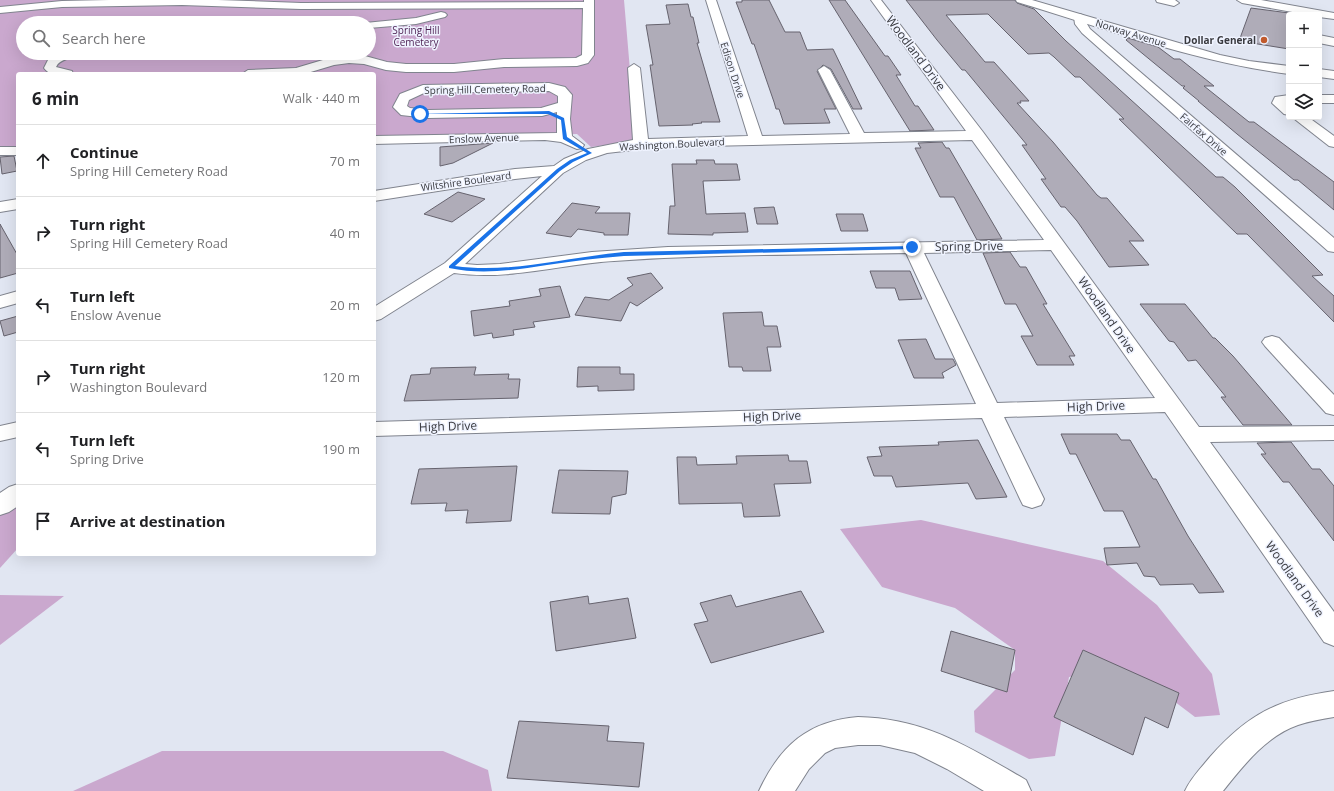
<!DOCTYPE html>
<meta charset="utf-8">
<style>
:root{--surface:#fff;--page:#f6f6f6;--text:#202124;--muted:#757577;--line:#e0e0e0}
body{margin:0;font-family:"Open Sans",sans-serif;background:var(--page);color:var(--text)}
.controls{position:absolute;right:12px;top:12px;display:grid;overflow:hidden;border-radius:4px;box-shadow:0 4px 16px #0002}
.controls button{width:36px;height:36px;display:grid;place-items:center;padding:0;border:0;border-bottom:1px solid var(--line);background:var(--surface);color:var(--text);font:20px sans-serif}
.stop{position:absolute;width:12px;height:12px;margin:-9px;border:3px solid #1a73e8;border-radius:50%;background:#fff}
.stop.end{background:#1a73e8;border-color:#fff;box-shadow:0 1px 4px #0008}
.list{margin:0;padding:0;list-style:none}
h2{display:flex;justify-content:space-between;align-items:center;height:52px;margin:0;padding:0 16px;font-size:17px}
h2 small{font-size:13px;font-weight:400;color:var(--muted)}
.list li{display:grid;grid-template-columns:26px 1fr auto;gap:12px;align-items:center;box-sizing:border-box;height:72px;padding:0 16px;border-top:1px solid var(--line)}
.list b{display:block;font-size:15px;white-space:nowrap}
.list p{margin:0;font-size:13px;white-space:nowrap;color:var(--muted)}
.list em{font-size:13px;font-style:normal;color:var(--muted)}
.icon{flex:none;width:22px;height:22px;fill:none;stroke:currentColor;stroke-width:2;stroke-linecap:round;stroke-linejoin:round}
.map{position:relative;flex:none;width:1334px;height:791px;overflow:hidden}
.search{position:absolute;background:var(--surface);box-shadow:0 4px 16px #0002;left:16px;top:16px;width:360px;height:44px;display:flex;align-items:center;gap:10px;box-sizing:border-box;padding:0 14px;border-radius:22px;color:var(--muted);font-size:15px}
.panel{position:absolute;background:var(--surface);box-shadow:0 4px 16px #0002;left:16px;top:72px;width:360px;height:484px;border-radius:4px}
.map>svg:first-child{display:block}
.green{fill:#caa8ce;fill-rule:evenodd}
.building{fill:#afacb8;stroke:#66636e}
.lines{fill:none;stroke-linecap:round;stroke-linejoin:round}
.minor-casing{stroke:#80848e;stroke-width:2}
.major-casing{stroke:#80848e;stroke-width:2}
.minor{fill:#fff;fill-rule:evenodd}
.major{fill:#fff;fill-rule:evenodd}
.route{fill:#1a73e8}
.poi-dot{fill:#c15a2c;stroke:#eff3ff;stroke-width:1.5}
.labels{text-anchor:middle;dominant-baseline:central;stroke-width:3;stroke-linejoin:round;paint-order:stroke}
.far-park-label{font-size:10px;fill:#4c1f52;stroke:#eff3ff}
.far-street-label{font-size:10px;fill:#393a3f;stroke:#eff3ff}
.far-poi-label{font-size:10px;font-weight:bold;fill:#393a3f;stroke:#eff3ff;text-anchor:end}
.street-label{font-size:12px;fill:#393a3f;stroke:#eff3ff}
</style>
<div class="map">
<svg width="1334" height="791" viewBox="0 0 1334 791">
<rect width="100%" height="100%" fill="#e1e6f2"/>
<!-- green -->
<g class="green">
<path d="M0 0H624L636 141 591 147 577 134 374 138V74H18V146H0ZM23 23H369V53H23Z"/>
<polygon points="18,504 18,548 0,568 0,515"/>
<polygon points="921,520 1103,561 1157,605 1212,674 1220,715 1195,717 1146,680 1092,674 1069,677 1055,756 1029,759 975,732 974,711 1015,670 1015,650 955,608 882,587 840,529"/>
<polygon points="0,595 64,596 0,645"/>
<polygon points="162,751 443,751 488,770 492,791 73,791"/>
</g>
<!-- building -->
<g class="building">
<polygon points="742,0 769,0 785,32 800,32 807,50 833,49 862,109 853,109 831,69 823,65 817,71 836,109 824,109 830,123 784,124 779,109 776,109 774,102 754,44 752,44 741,15 736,2 742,2"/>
<polygon points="829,0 845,0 885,56 888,56 901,75 896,75 915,106 918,106 934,130 910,131"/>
<polygon points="906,0 1015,0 1017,3 1034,9 1066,41 1216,177 1223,177 1235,187 1323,275 1312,276 1334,296 1334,322 1247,234 1237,234 1119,119 1124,119 1080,77 1075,77 1054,57 1049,53 1028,54 988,14 946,15 985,62 994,62 1029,101 1020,101 1021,103 1017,103 1053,142 1097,195 1101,198 1107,198 1144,241 1129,241 1149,265 1109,267 1077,221 1065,207 1061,207 1041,179 1046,179 1022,145 1027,145 965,70 962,70 937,40"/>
<polygon points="688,4 691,17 693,17 699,43 697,43 720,122 701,122 702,123 692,124 693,125 659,126 650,65 653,65 646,25 670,24 666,5"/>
<polygon points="1251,8 1289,13 1289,49 1239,41"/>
<polygon points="1128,38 1158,47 1174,59 1180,59 1214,86 1204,86 1249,122 1254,122 1334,182 1334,210 1298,180 1294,180 1237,134 1198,101 1199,101 1183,88 1185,86 1182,86 1126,40"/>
<polygon points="942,142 946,148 949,148 1002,239 977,240 954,197 940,197 915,148 921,148 918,143"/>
<polygon points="493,143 453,163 440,166 440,147"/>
<polygon points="14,156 17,171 2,174 0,157"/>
<polygon points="696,160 714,160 715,164 737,164 740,180 703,181 706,214 745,213 748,232 713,233 713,235 668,234 670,206 675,206 672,164 697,164"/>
<polygon points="458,192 485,199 452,222 424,214"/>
<polygon points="572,203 600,207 595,213 630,213 628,235 604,235 604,233 578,229 571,237 546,233"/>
<polygon points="774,207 778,224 757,224 754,208"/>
<polygon points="836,214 863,214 868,231 841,231"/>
<polygon points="0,224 18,256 18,273 0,278"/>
<polygon points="1010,252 1020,267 1026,267 1047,304 1043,304 1075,356 1069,356 1074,365 1037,365 1021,336 1033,336 1016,304 1005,304 983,253"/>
<polygon points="870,271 910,271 922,299 899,300 895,288 876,288"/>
<polygon points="651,273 663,288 637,306 630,302 621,321 575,315 585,297 609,300 633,285 627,278"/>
<polygon points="560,286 570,317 533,322 535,327 513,330 514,335 493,338 492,333 474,336 471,311 510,306 509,301 541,296 539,289"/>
<polygon points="1140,304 1185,304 1213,338 1215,338 1233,356 1292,425 1243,425 1221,397 1226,397 1196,360 1188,361 1174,342 1169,341"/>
<polygon points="762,312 764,326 777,326 781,347 767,347 771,371 743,371 742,367 729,367 723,313"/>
<polygon points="18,316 18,332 4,336 0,321"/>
<polygon points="926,339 935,359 953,359 956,365 942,373 944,378 914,378 898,340"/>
<polygon points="476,367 474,375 509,374 508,379 520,379 518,398 404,401 411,375 430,374 431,368"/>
<polygon points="578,367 620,367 620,374 634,374 634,390 598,391 598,386 577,387"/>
<polygon points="1061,434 1117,434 1121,440 1130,440 1153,479 1156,479 1188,536 1224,592 1199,593 1193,584 1160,585 1155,577 1144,576 1137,563 1107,565 1104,548 1140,547 1123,511 1104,511 1076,454 1070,454"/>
<polygon points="978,440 1007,497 976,499 968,483 896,487 892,476 874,476 867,457 882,456 879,447 939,445 938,442"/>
<polygon points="1291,442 1312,469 1320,469 1334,486 1334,541 1289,482 1283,482 1261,454 1266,454 1257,443"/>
<polygon points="788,455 789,461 807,461 811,483 774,484 780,516 744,517 742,503 679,504 677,457 696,457 697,465 737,464 736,456"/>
<polygon points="517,466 511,521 466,523 468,510 445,511 447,503 411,504 419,469"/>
<polygon points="559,470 628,471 626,494 612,497 610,514 552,513"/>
<polygon points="801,591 824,632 711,663 694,624 708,621 700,603 731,595 736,607"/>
<polygon points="588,596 589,604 628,598 636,638 556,651 550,602"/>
<polygon points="951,631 1015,650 1007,692 941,671"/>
<polygon points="1083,650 1179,693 1168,728 1145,717 1133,755 1054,717"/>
<polygon points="519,721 609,726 607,741 644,743 639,787 507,778"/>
</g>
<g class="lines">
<defs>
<g id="minor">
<polygon points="109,0 218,0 301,3 584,2 584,0 594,0 594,55 588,63 577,66 504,67 454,72 406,72 386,70 364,64 349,63 334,65 304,74 242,74 248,70 296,68 333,57 349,55 365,56 387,62 406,64 454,64 504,59 576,58 582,55 583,8 301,9 182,5 62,7 0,13 0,7 62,1"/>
<path d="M706 0H716L762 136 850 134 818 70 824 66 830 70 864 133 966 131 871 0H881L983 132 1199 427 1334 426V440L1210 442 1334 612V646L1324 642 1165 412 1004 417 1044 499 1041 505 1032 508 1023 505 1020 499 982 418 374 436V422L976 404 906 253C809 255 711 254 614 261 561 264 508 281 454 273L381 319 374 321V307L445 263 542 176 515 179 374 201V191L515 169 554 166 564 159 588 149 633 140 628 68 634 64 640 68 648 139 748 136ZM972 140 1044 240 668 247 592 252 500 264 477 265 465 264 563 173 586 160 607 153 659 147ZM1051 250 1155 398 997 403 924 253Z"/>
<polygon points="1156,0 1175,0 1179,3 1174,6 1157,2"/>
<polygon points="1237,0 1261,0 1334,13 1334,19 1319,17 1319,15 1309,15 1242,3"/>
<polygon points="441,12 445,13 447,15 445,17 416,24 369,28 369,23 365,23 416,18"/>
<polygon points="1080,14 1086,17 1087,24 1090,29 1334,238 1334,252 1328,251 1082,33 1075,24 1074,17"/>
<polygon points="1319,35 1334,38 1334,46 1319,43"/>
<path d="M58 53H77C71 60 60 58 56 67L72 71 73 74C63 74 50 77 44 68L48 60Z"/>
<path d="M549 83 565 87 572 95 570 119 572 136 584 145 582 148 577 149 561 142 545 140 374 144V136L557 133V112L542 116 428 118 401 115 393 107 400 94 423 85ZM549 91 558 96V103L541 108 428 110 410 108 407 106 409 100 424 93Z"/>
<polygon points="1289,95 1289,115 1284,114 1272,103 1275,97"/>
<rect x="1319" y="95" width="15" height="8"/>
<polygon points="1292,117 1308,117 1334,136 1334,147 1329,146"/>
<rect x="0" y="147" width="18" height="8"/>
<polygon points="18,199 18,209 0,212 0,202"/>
<polygon points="18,291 18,303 0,308 0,296"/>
<polygon points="1272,336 1279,338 1334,395 1334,415 1326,413 1265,346 1262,342 1265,338"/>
<polygon points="18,422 18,437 0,441 0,426"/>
<polygon points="18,484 18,506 9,512 0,515 0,493 9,487"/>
<path d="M1334 691V717C1322 719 1310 721 1298 725 1266 736 1243 766 1223 791H1185C1191 778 1201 768 1210 757 1248 714 1278 699 1334 691Z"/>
<path d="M858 717C925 718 970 748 1026 780L1031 791H984L947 769 915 753 880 745H858L835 748 825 753 809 769 795 791H759C780 746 808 721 858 717Z"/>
</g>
<g id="major">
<path d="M1016 0H1032L1220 55 1249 61 1289 66V74C1196 62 1107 29 1017 2Z"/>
<polygon points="1319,69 1334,71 1334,79 1319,77"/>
</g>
</defs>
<!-- minor casing -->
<use href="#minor" class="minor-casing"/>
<!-- major casing -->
<use href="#major" class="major-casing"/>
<!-- minor -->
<use href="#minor" class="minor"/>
<!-- major -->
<use href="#major" class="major"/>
</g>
<!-- route -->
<path class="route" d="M549 111 564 118 567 137 592 153 573 162 560 171 455 266C509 274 569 257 624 252L912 246 914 247 912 249 624 256C598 258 573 261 547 265 514 270 482 275 449 268V266L557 169 570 160 587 153 563 139 561 120 548 114H417Z"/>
<!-- markers -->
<circle class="poi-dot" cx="1264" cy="40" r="4"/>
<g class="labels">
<!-- far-park labels -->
<g class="far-park-label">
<text x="416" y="30">Spring Hill<tspan x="416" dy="12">Cemetery</tspan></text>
</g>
<!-- far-street labels -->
<g class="far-street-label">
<text transform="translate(1131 33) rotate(17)">Norway Avenue</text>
<text transform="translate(733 70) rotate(72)">Edison Drive</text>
<text transform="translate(485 89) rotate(-1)">Spring Hill Cemetery Road</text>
<text transform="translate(1204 134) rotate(41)">Fairfax Drive</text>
<text transform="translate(484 138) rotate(-2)">Enslow Avenue</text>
<text transform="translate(672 144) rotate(-3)">Washington Boulevard</text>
<text transform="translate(466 181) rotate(-8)">Wiltshire Boulevard</text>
</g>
<!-- far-poi labels -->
<g class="far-poi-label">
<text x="1256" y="40">Dollar General</text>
</g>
<!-- street labels -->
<g class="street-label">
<text transform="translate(916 53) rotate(53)">Woodland Drive</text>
<text transform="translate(969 246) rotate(-1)">Spring Drive</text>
<text transform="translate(1107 315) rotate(55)">Woodland Drive</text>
<text transform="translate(1096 406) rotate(-2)">High Drive</text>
<text transform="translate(772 416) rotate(-2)">High Drive</text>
<text transform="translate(448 426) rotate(-2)">High Drive</text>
<text transform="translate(1295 579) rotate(54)">Woodland Drive</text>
</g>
</g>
</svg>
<div class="controls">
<button>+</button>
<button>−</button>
<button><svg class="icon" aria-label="layers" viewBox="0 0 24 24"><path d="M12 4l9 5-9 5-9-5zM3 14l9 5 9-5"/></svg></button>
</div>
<div class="stop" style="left:420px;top:114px"></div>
<div class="stop end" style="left:912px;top:247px"></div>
<div class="search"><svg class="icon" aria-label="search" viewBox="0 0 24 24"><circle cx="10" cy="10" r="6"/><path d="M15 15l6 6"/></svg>Search here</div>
<section class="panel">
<h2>6 min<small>Walk · 440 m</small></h2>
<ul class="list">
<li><svg class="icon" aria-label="ahead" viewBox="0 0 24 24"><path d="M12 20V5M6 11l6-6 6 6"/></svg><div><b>Continue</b><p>Spring Hill Cemetery Road</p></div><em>70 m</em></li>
<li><svg class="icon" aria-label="right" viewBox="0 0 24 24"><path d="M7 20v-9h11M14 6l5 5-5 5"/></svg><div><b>Turn right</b><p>Spring Hill Cemetery Road</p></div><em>40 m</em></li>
<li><svg class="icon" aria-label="left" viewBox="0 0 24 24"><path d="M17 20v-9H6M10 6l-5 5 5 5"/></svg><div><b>Turn left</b><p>Enslow Avenue</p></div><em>20 m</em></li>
<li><svg class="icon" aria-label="right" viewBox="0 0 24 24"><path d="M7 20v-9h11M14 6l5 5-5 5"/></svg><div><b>Turn right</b><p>Washington Boulevard</p></div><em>120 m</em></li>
<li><svg class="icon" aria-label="left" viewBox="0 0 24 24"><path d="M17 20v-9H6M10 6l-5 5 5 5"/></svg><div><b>Turn left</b><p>Spring Drive</p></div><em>190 m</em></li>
<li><svg class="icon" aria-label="arrive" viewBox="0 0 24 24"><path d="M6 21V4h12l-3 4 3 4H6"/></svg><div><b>Arrive at destination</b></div></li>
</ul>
</section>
</div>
